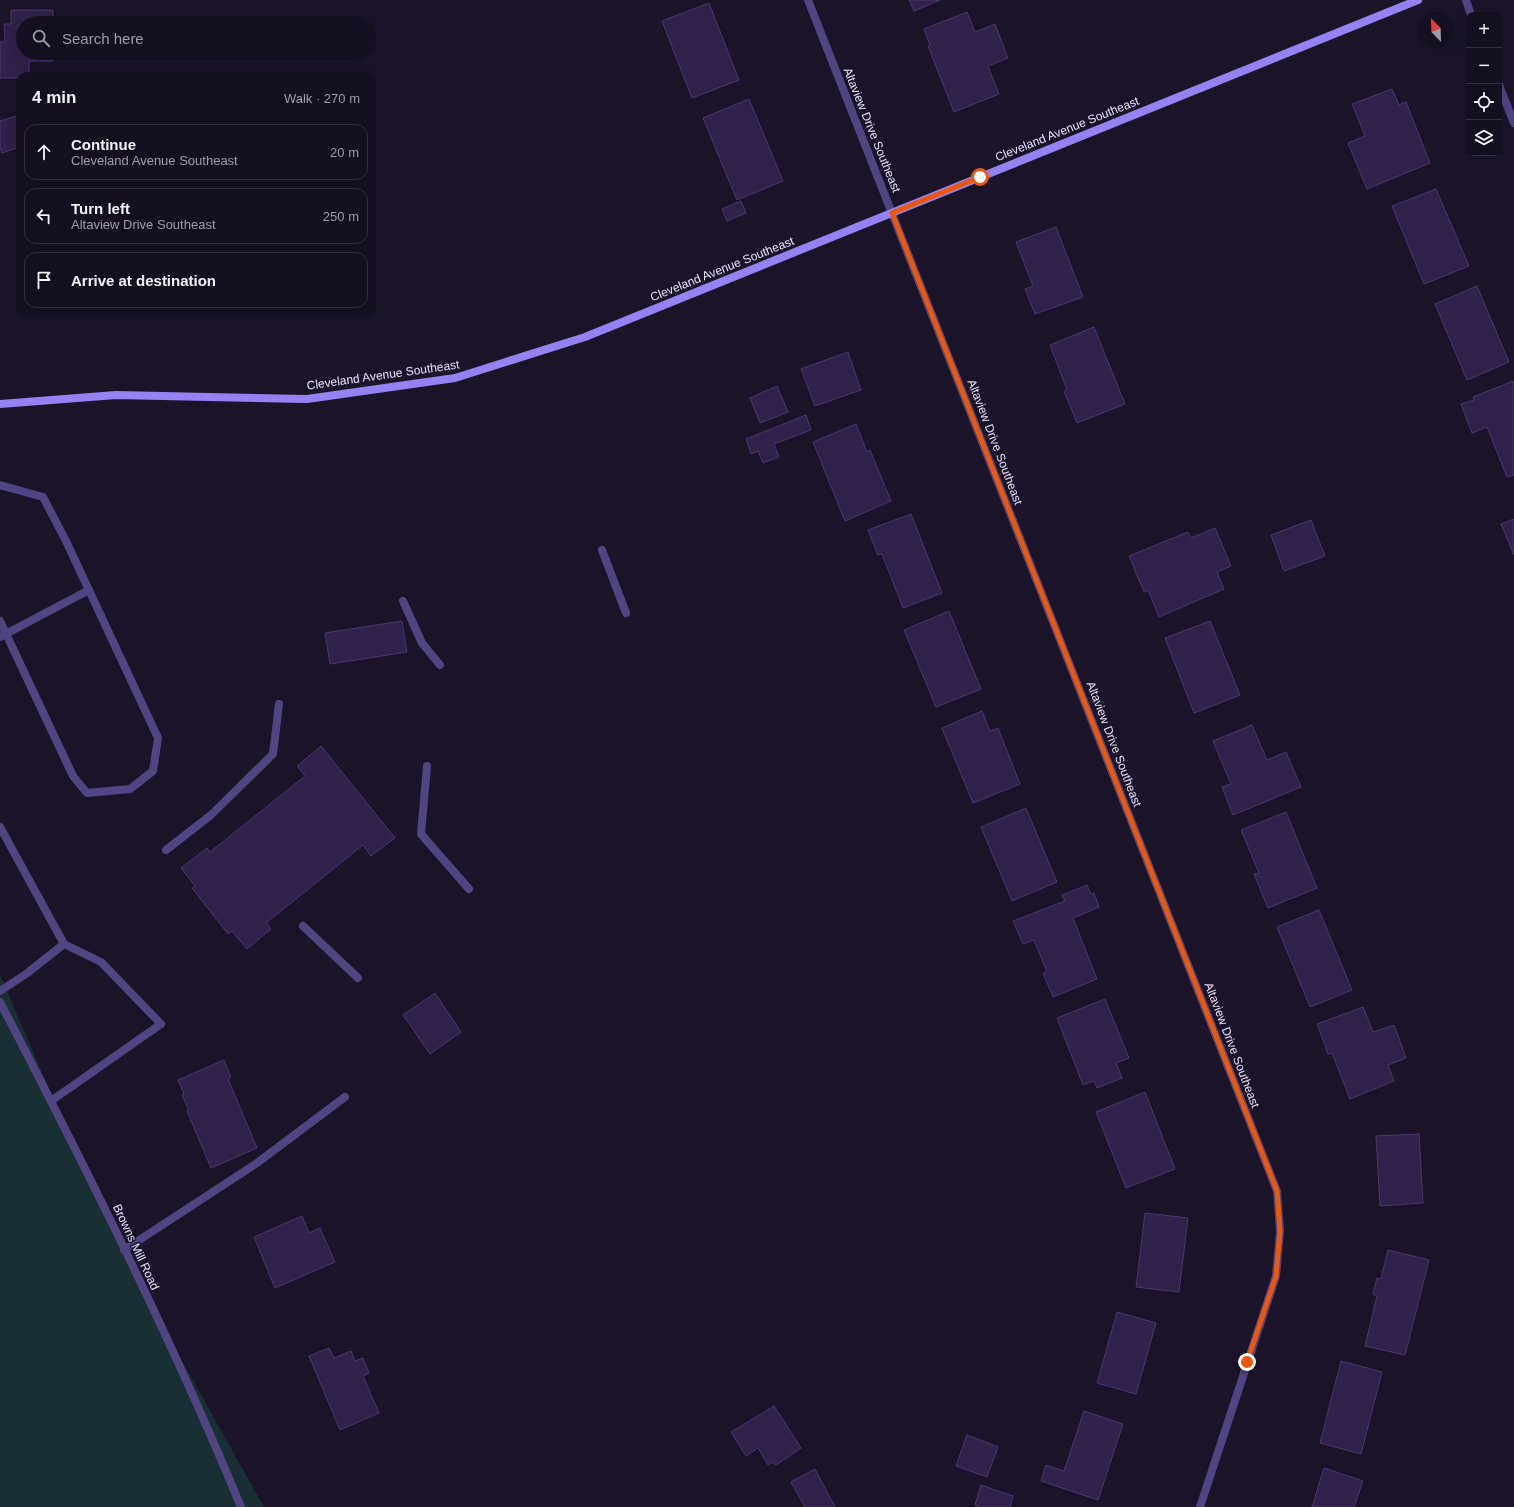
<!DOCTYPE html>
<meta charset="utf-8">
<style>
:root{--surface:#140f1f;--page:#211d2c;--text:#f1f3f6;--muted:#9d9ca4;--line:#332f3d}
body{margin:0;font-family:Helvetica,sans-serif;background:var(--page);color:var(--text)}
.controls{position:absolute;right:12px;top:12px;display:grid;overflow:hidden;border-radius:8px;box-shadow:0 4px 16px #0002}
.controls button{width:36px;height:36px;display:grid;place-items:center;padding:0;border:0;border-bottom:1px solid var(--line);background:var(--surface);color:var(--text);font:20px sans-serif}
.compass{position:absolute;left:1418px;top:12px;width:36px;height:36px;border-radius:50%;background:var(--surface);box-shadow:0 4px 16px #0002;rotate:337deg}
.stop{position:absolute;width:12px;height:12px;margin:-9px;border:3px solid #ea580c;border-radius:50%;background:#fff}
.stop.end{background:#ea580c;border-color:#fff;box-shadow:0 1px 4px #0008}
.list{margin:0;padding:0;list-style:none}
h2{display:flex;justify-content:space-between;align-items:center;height:52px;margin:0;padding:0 16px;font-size:17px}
h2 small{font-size:13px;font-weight:400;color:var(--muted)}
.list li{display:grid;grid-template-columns:26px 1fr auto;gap:12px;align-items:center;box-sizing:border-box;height:56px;margin:0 8px 8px;padding:0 8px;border:1px solid var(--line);border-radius:12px}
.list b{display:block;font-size:15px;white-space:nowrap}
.list p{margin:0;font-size:13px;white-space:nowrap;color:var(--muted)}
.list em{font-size:13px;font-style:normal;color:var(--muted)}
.icon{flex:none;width:22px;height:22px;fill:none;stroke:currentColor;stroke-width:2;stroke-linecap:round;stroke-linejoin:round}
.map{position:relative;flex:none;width:1514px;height:1507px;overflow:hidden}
.search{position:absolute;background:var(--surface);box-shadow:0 4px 16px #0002;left:16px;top:16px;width:360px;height:44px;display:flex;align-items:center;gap:10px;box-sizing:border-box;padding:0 14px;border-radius:22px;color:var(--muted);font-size:15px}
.panel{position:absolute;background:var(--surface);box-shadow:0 4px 16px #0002;left:16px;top:72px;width:360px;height:244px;border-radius:12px}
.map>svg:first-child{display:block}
.green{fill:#182f33}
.building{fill:#302248;stroke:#4c3672}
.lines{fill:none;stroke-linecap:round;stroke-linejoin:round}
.service{stroke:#514483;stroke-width:8}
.minor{stroke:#514483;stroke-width:8}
.tertiary{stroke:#514483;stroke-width:8}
.secondary{stroke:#9681f2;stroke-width:8}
.route{stroke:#ea580c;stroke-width:5}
.labels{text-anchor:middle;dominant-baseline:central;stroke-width:3;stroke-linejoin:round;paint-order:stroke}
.street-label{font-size:12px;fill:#e7e0fc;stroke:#1b1429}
</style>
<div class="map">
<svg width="1514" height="1507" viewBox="0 0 1514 1507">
<rect width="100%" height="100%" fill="#1b1429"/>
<!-- green -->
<polygon class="green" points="0,975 108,1225 146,1297 264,1507 0,1507"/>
<!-- building -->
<g class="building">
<polygon points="909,0 940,0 914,11"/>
<polygon points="709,3 739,80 692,98 662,21"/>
<polygon points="11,10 53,10 53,23 23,23 23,53 53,53 53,61 29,61 29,76 20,76 20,78 0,78 0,42 5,42 4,24 11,24"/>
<polygon points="967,12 975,32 995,24 1008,58 988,66 999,94 954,112 928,46 930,45 924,29"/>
<polygon points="1392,89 1399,105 1406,102 1430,163 1367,189 1348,143 1365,136 1352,104"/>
<polygon points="749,99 783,181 737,200 703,118"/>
<polygon points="19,115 20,147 2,153 0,147 0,121"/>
<polygon points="1436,189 1469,266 1424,284 1392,206"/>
<polygon points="741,201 746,213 727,221 722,209"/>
<polygon points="1056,227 1083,297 1035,314 1025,289 1033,286 1016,242"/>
<polygon points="1477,286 1509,362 1467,380 1435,304"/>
<polygon points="1094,327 1125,404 1077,423 1064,391 1067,390 1050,345"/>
<polygon points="848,352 861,390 815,406 801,369"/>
<polygon points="1513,381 1514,385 1514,475 1507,477 1487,427 1472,433 1461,404 1474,400 1473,397"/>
<polygon points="777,386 788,412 760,423 750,398"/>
<polygon points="806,415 811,430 774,444 779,457 763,463 758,451 751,454 746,439"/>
<polygon points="856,424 867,452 870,450 891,501 845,521 813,442"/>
<polygon points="911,514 942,593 903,608 882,554 878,555 868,530"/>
<polygon points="1514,519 1514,555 1501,524"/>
<polygon points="1311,520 1325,556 1284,571 1271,535"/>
<polygon points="1215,528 1231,566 1217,572 1224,589 1159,617 1148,590 1144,592 1129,556 1188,532 1191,538"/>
<polygon points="949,611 981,689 936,707 904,630"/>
<polygon points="402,621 407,652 330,664 325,633"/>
<polygon points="1210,621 1240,695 1194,713 1165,638"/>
<polygon points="982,711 990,731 998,728 1020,784 973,803 942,728"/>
<polygon points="1252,725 1267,760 1286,752 1301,787 1233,815 1222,787 1231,784 1213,741"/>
<polygon points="321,746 395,838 371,856 363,845 266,923 271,929 247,949 232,931 228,934 192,888 195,886 181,868 207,848 210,852 305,776 297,766"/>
<polygon points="1026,808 1057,882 1012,901 981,827"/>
<polygon points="1286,812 1317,888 1268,908 1254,874 1259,873 1241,830"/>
<polygon points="1087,885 1091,894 1094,893 1099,907 1073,918 1097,979 1053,997 1043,973 1047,972 1034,940 1023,944 1013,921 1065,901 1062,895"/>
<polygon points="1319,910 1352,990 1310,1007 1277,927"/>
<polygon points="435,993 461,1032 430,1054 403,1015"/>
<polygon points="1105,999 1129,1058 1116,1063 1122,1078 1097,1088 1094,1081 1083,1085 1057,1018"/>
<polygon points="1363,1007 1373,1032 1394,1025 1406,1058 1388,1065 1394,1081 1350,1099 1332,1053 1328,1054 1317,1024"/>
<polygon points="224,1060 231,1077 228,1079 257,1148 211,1168 187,1111 189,1111 182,1095 184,1094 178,1080"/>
<polygon points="1145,1092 1175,1169 1126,1188 1096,1112"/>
<polygon points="1419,1134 1423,1203 1380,1206 1376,1136"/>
<polygon points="1145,1213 1188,1218 1179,1292 1136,1287"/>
<polygon points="302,1216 309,1233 320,1228 335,1262 275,1288 254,1237"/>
<polygon points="1388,1250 1429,1260 1405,1355 1365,1346 1377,1296 1373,1294 1377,1278 1381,1279"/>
<polygon points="1117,1312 1156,1323 1136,1394 1097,1383"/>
<polygon points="329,1348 334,1358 351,1351 355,1361 363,1358 369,1373 363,1376 379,1413 340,1430 309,1356"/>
<polygon points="1341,1361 1382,1372 1361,1454 1320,1443"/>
<polygon points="774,1406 801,1448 776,1465 773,1462 768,1465 758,1448 746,1456 731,1432"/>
<polygon points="1084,1411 1123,1424 1098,1500 1041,1481 1046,1465 1064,1471"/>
<polygon points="967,1435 998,1447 987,1477 956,1466"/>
<polygon points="1324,1468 1363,1481 1354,1507 1312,1507"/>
<polygon points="815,1469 835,1507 805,1507 791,1482"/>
<polygon points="981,1485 1013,1496 1010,1507 980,1507 975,1505"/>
</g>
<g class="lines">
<!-- service -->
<g class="service">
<polyline points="0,485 43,497 66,541 158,738 153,771 130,789 87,793 73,776 0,621"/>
<polyline points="602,550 626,613"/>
<polyline points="403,601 422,643 440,665"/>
<polyline points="0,637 89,590"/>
<polyline points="427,766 421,834 469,889"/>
<polyline points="0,827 64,944 101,962 161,1024 51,1101"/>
<polyline points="166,850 211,815 273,754 279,704"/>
<polyline points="303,926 358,978"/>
<polyline points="0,991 26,974 64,944"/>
<polyline points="124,1250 257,1163 345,1097"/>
</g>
<!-- minor -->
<g class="minor">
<polyline points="808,0 1277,1191 1280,1231 1276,1276 1200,1507"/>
<polyline points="1466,0 1471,15"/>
<polyline points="1499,85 1514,123"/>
</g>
<!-- tertiary -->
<path class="tertiary" d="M0 1002C86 1168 170 1335 241 1507"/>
<!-- secondary -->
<polyline class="secondary" points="0,404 116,395 307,399 455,378 585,337 1418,0"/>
</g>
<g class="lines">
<!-- route -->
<polyline class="route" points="980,177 892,213 1277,1191 1280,1231 1276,1276 1247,1362"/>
</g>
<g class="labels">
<!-- street labels -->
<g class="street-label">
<text transform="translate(1067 129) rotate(-22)">Cleveland Avenue Southeast</text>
<text transform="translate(872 130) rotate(68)">Altaview Drive Southeast</text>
<text transform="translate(722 269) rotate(-22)">Cleveland Avenue Southeast</text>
<text transform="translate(383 375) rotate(-8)">Cleveland Avenue Southeast</text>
<text transform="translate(995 442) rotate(69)">Altaview Drive Southeast</text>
<text transform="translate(1114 744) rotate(69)">Altaview Drive Southeast</text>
<text transform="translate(1232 1045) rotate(69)">Altaview Drive Southeast</text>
<text transform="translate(136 1247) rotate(65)">Browns Mill Road</text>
</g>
</g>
</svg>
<div class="controls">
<button>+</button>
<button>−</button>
<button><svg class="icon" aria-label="locate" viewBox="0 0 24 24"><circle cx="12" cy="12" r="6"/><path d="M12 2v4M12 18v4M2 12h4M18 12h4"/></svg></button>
<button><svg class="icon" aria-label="layers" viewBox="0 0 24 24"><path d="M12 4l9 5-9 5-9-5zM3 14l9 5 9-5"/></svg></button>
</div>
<svg class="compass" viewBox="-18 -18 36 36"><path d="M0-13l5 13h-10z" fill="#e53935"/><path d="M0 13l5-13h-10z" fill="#9d9ca4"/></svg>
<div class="stop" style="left:980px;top:177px"></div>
<div class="stop end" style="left:1247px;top:1362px"></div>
<div class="search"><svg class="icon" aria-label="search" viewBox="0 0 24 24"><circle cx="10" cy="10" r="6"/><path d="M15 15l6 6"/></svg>Search here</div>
<section class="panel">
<h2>4 min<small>Walk · 270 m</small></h2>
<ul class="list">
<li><svg class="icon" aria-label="ahead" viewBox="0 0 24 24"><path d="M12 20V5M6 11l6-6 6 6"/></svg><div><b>Continue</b><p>Cleveland Avenue Southeast</p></div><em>20 m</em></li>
<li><svg class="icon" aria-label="left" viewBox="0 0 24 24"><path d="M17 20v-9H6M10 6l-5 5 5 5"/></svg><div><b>Turn left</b><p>Altaview Drive Southeast</p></div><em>250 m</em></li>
<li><svg class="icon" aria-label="arrive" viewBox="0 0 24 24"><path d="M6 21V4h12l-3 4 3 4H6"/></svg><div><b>Arrive at destination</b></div></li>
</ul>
</section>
</div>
